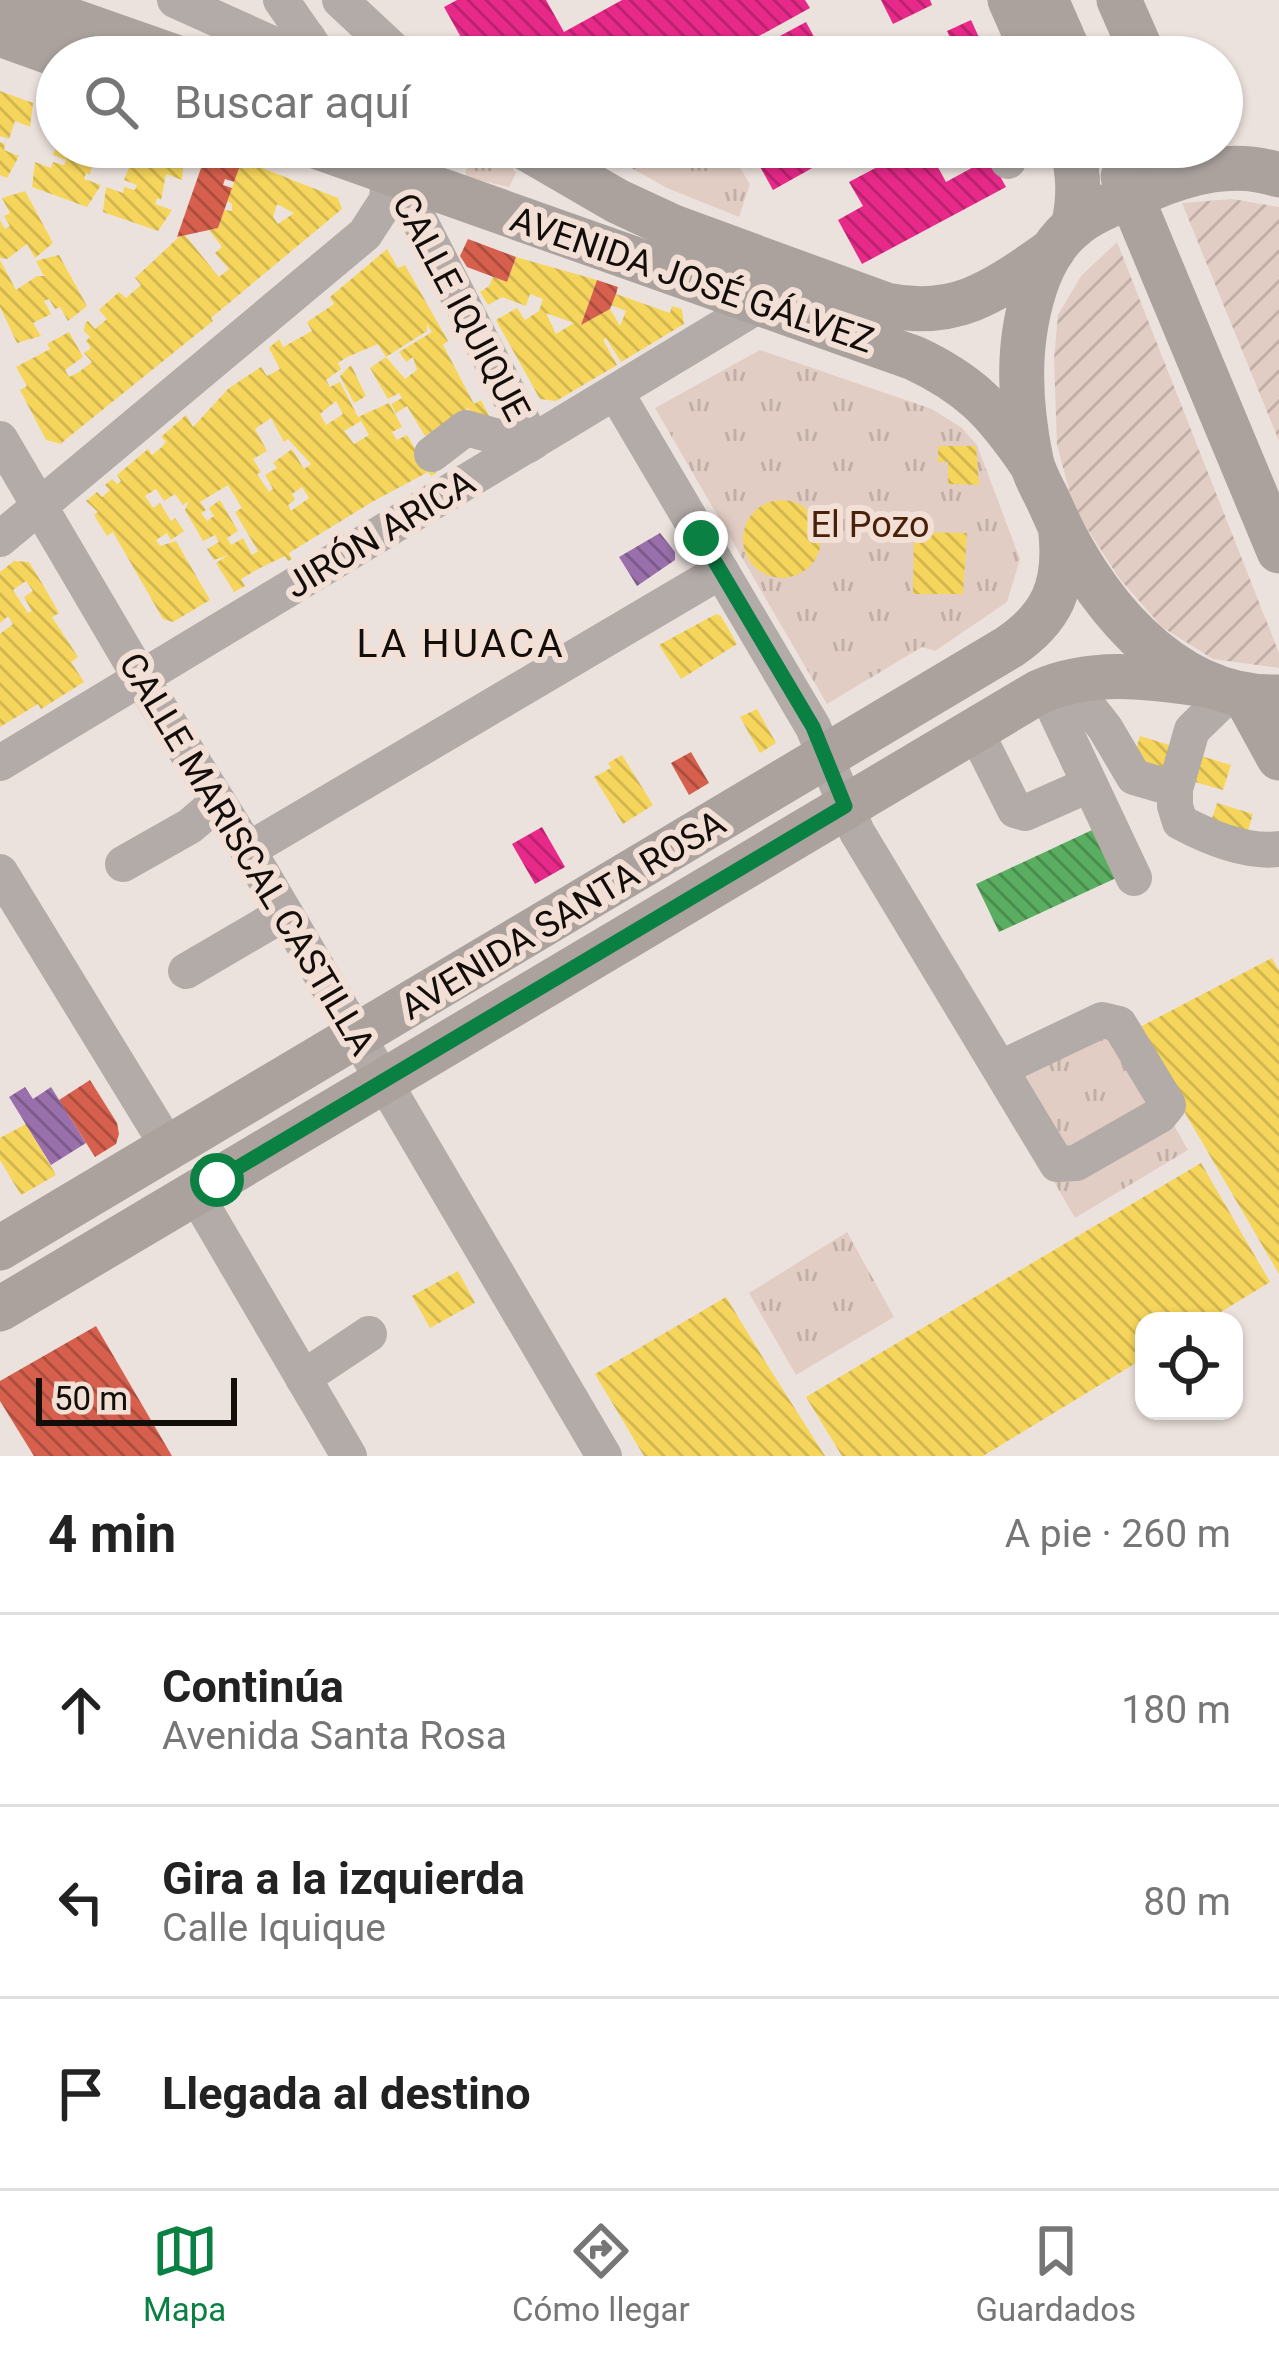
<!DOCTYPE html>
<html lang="es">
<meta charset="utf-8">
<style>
:root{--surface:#fff;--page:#f6f6f6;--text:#222;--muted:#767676;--line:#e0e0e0;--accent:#0b8043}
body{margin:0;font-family:Roboto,sans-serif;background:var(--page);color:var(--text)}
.controls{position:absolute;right:36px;bottom:36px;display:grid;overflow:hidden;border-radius:24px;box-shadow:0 3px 9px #0004}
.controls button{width:108px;height:108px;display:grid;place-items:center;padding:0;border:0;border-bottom:3px solid var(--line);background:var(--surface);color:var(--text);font:60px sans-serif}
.scale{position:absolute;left:36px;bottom:30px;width:201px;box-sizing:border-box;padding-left:12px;border:6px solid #140e0b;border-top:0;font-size:33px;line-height:42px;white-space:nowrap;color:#140e0b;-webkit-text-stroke:9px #f2e0d7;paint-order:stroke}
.stop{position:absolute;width:36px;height:36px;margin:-27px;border:9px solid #0b8043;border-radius:50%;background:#fff}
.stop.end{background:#0b8043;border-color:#fff;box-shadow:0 3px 12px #0008}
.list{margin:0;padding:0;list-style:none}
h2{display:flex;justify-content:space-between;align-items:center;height:156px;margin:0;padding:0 48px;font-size:51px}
h2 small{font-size:39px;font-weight:400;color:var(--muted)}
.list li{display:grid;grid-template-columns:78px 1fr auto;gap:36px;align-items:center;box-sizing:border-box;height:192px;padding:0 48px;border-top:3px solid var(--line)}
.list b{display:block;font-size:45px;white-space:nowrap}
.list p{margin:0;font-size:39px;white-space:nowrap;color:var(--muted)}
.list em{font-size:39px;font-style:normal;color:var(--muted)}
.icon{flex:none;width:66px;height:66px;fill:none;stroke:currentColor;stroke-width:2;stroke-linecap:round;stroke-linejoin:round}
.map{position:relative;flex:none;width:1279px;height:1456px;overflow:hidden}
.search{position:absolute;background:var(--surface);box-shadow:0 3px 9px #0004;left:36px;right:36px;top:36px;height:132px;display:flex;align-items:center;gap:30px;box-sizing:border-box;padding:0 42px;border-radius:66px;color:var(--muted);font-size:45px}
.sheet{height:732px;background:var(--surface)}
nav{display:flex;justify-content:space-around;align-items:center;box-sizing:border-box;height:168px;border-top:3px solid var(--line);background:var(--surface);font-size:33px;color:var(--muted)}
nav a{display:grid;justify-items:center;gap:6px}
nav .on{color:var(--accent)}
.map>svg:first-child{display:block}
.grass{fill:url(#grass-tufts)}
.garden{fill:url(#garden-furrows)}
.homes{fill:url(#homes-back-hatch);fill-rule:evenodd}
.shops{fill:url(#shops-back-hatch)}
.offices{fill:url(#offices-back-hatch)}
.health{fill:url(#health-back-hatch)}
.public{fill:url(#public-back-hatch)}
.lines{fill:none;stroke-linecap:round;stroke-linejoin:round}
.minor{stroke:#b2aba7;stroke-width:36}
.major{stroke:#aba29e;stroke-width:45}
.major-bridge{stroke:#aba29e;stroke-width:45}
.route{stroke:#0b8043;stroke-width:15}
.labels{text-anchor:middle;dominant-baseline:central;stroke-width:12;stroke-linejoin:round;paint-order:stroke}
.street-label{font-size:36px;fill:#140e0b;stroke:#f2e0d7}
.park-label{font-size:36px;fill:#4a2108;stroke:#f2e0d7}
.neighbourhood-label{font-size:39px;letter-spacing:3px;fill:#140e0b;stroke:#f2e0d7}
</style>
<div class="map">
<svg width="1279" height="1456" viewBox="0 0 1279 1456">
<defs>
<pattern id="grass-tufts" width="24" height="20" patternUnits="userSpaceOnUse" patternTransform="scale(3)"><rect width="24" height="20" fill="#e2cdc4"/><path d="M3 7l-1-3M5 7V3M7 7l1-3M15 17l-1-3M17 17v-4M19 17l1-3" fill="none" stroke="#c1afa7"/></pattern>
<pattern id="garden-furrows" width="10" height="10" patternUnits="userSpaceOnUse" patternTransform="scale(3)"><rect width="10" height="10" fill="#e2cdc4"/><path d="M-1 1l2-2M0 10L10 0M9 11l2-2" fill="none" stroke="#c1afa7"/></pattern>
<pattern id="homes-back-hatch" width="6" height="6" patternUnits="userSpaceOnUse" patternTransform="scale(3)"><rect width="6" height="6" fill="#f6d55c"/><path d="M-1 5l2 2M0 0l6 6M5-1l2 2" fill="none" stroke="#d2b64f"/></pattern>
<pattern id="shops-back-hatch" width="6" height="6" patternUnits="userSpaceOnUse" patternTransform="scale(3)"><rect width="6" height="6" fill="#d6604d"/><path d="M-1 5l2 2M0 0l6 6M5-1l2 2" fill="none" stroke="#ac4e3e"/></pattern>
<pattern id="offices-back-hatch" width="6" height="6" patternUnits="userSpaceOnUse" patternTransform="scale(3)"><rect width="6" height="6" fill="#9970ab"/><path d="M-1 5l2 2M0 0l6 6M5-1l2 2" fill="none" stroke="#7c5a89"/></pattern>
<pattern id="health-back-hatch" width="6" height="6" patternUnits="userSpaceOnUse" patternTransform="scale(3)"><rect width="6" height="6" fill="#e7298a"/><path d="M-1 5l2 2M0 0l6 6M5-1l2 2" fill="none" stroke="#ba226f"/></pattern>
<pattern id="public-back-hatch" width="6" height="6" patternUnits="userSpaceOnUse" patternTransform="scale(3)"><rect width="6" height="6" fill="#5aae61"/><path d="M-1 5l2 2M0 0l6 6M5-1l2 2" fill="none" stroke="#498c4e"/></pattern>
</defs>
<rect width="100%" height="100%" fill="#ece2dd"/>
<!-- grass -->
<g class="grass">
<polygon points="471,147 512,168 516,173 509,187 465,177"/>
<polygon points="594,147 727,147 750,184 739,217 667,188"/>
<polygon points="760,350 932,409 962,428 977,445 1020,559 1007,602 935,651 922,647 827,704 655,408"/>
<polygon points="1108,1023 1154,1104 1064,1151 1019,1071"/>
<polygon points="1167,1113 1188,1150 1075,1218 1053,1180"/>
<polygon points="847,1232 894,1317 796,1375 749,1293"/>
</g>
<!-- garden -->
<g class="garden">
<polygon points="1232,199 1279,207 1279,441 1182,203"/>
<polygon points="1117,242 1279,653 1279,668 1213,659 1162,627 1119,578 1074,508 1057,445 1054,359 1058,315 1081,276"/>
</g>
<!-- homes -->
<g class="homes">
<polygon points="0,91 33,103 30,127 15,121 9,139 0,136"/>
<polygon points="0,142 5,144 4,150 19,156 7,178 0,175"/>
<polygon points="56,147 114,147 111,155 95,149 90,175 86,173 84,179 101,185 87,207 32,187 35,162 51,168 53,162 64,165 66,160 53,155"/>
<polygon points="121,147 158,147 184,156 182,180 166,174 161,200 157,198 155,204 172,210 158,231 103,212 106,187 123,193 124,187 135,190 137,185 124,180 131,162 117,157"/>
<path d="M242 160 338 198 342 209 211 318 213 321 65 440 61 444 46 440 20 390 27 386 16 367 50 349 47 344 69 332 83 357 65 370 69 377 79 372 92 362 84 353 91 348 86 341 90 337 84 331 85 323 88 321 95 329 107 319 99 310 119 292 126 298 141 285 135 278 179 237 185 235 219 277 229 269 215 253 222 247 209 230 218 228 224 210 232 211V204L227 201ZM277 204 294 213 278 224 273 217Z"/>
<polygon points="25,191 53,243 35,258 27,244 7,259 0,258 0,220 5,229 10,226 4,216 10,213 2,198"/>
<path d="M387 249 398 268 405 265 448 341 443 345 474 404 481 400 490 418 479 424 468 408 425 436 407 406 396 413 391 404 402 398 399 393 388 399 370 368 386 357 405 379 417 370 413 357 406 362 399 352 432 332 427 324V331L386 357 378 344 347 357 338 363 341 369 326 380 330 387 340 382 358 417 389 403 402 427 392 432 397 440 407 435 426 468 432 465 436 473 431 476 428 472 372 502 289 553 292 559 288 561 285 556 260 568 241 579 245 586 234 592 216 563 228 555 214 560 207 549 219 542 215 535 203 541 185 510 189 501 183 505 175 494 164 501 156 489 145 496 153 508 160 503 171 521 175 518 184 531 171 540 167 533 156 540 160 546 176 541 210 600 173 622 163 619 113 532 107 536 94 515 98 512 86 501 97 492 102 497 110 490 105 485 112 479 117 484 121 481 117 475 148 449 152 455 162 447 166 441 161 437 186 415 193 427 229 388 261 367 267 376 280 369 269 348 279 339 283 347 312 331 307 322 334 304 330 297ZM336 401 343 414 326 425 320 414ZM271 418 284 442 288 439 311 464 304 469 292 449 273 463 277 468 265 475 273 489 269 492 257 474 261 472 253 459 267 451 255 429ZM361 421 369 435 354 444 344 431ZM228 485 242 508 235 512 258 551 252 555 243 538 231 545 227 538 238 531 220 500 209 508 214 516 207 521 201 513 206 510 200 502ZM302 487 309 498 291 511 288 505 295 500 292 494Z"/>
<polygon points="59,255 87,306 68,321 60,307 55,309 49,299 44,301 51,314 33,323 41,336 17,343 0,307 0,260 16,290 37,276 44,276 36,261"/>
<path d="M516 257 597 280 581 325 610 309 620 326 626 311 611 305 616 294 670 313 672 306 682 309 684 324 621 362 606 338 603 340 617 365 556 401 540 399 496 320 517 308 525 320 539 311 543 299 530 294 526 306 502 297 488 305 480 292 489 286 493 277 507 282ZM546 313 574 323 556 334Z"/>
<polygon points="351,365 366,396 354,403 340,376"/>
<polygon points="938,446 976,446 979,485 948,484 948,462 938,462"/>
<circle cx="782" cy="539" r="39"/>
<polygon points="914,532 967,533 963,594 913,594"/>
<path d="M14 561 29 562 43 585 59 613 52 617 78 657 71 662 84 682 41 709 38 704 0 727V634L13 624 8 616 0 623V572ZM26 581 33 591 24 597 32 611 28 613 13 590Z"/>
<polygon points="716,614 721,616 737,644 681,679 659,645"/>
<polygon points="757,709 776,743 760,753 740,717"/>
<polygon points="1140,736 1176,747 1168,774 1132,763"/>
<polygon points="1195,754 1231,765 1223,790 1188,780"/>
<polygon points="622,755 653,805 623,824 594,777 611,768 608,763"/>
<polygon points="1217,803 1253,814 1245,840 1209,828"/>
<polygon points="1272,958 1279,971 1279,1274 1136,1029"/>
<polygon points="26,1124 56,1175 21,1195 0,1160 0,1138"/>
<polygon points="1201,1163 1270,1282 1206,1321 1144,1321 1144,1358 983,1456 842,1456 806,1397"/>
<polygon points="458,1271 475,1303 430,1328 412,1296"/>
<polygon points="726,1297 768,1366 825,1456 644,1456 595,1374"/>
</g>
<!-- shops -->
<g class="shops">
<polygon points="208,148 242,160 234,182 225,179 223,185 232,188 218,228 177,237"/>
<polygon points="468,239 516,257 507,282 467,267 460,256"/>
<polygon points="597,280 618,287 616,294 610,309 581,325"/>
<polygon points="691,752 709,783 689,795 671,763"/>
<polygon points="90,1080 117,1123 119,1134 116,1144 95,1157 59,1100"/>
<polygon points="96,1326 172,1456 34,1456 0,1401 0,1381"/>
</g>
<!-- offices -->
<g class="offices">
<polygon points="660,533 675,552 675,560 637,586 619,557"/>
<polygon points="25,1087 33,1099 51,1087 86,1143 51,1165 9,1097"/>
</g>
<!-- health -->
<g class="health">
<polygon points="457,0 546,0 564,32 622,0 805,0 810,8 721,57 472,57 444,7"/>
<polygon points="881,0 930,0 932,5 893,24"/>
<polygon points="971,20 988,57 959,57 947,31"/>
<polygon points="806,22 825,57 770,57 763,45"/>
<polygon points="749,147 802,147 814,167 773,190"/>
<polygon points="915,147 927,147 946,182 990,158 1006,187 862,264 838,220 863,206 849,182"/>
<polygon points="542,827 565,867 535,884 512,844"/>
</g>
<!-- public -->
<polygon class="public" points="1105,824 1127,873 999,932 976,884"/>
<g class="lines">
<!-- minor -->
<g class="minor">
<polyline points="175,0 279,47 296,47 308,38"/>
<polyline points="281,0 320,56"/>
<polyline points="340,0 401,57"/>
<polyline points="1001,147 1008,161"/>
<polyline points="385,165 414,210 533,442"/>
<polyline points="616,393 813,727 857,832 1057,1164 1076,1163 1160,1115 1168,1105 1119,1024 1102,1020 1001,1068"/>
<polyline points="0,439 140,677 248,850 604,1456"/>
<polyline points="432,454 466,428 528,445"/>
<polyline points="0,539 365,234 387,200 389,172"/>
<polyline points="1060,683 1087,705 1105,728 1134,777 1175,789 1192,730 1230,693"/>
<polyline points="1045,689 1134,878"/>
<polyline points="975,730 1015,810 1025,813 1077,790"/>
<polyline points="0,763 759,305"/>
<path d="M1175 789V806L1180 822C1208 837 1247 853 1279 849"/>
<polyline points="248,850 721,571"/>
<polyline points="123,864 190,826 218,802"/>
<polyline points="0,872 169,1148"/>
<polyline points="186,971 285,913"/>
<polyline points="195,1193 349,1456"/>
<polyline points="303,1378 369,1334"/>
</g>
<!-- major -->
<g class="major">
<polyline points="13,0 175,57"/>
<polyline points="1010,0 1035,57"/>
<polyline points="1046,0 1071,57"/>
<polyline points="1119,0 1144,57"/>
<polyline points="0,34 64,57"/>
<path d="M318 147 914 358C970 384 995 411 1030 462"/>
<path d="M524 147 617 201 673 227 886 305C958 320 997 289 1053 250"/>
<path d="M1072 147C1079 175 1080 198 1073 227"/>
<polyline points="1138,147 1146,165"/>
<path d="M1279 175C1234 160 1190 172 1147 190 1123 200 1093 210 1073 227 1045 250 1032 290 1026 324 1018 368 1022 416 1031 460 1034 475 1043 489 1049 502 1088 594 1169 701 1279 697"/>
<polyline points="1246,698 1279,758"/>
<path d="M0 1248 1009 647C1052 618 1066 586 1061 534"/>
<path d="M0 1309 1039 692C1096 667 1154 678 1214 686"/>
</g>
<!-- major-bridge -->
<polyline class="major-bridge" points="1123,177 1279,551"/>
</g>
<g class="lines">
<!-- route -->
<polyline class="route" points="217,1180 845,806 813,727 701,538"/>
</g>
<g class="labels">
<!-- street labels -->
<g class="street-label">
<text transform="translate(692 280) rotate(19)">AVENIDA JOSÉ GÁLVEZ</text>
<text transform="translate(461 307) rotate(62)">CALLE IQUIQUE</text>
<text transform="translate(380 534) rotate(-31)">JIRÓN ARICA</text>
<text transform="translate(247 854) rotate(59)">CALLE MARISCAL CASTILLA</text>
<text transform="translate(563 915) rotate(-31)">AVENIDA SANTA ROSA</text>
</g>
<!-- park labels -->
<g class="park-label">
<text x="870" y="525">El Pozo</text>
</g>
<!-- neighbourhood labels -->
<g class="neighbourhood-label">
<text x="461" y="644">LA HUACA</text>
</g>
</g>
</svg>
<div class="controls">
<button><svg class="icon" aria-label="locate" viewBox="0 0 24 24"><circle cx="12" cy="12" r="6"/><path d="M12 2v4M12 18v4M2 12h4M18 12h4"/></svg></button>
</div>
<div class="scale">50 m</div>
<div class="stop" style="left:217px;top:1180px"></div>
<div class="stop end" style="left:701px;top:538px"></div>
<div class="search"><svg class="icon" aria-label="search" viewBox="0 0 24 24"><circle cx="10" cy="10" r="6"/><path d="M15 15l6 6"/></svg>Buscar aquí</div>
</div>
<section class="sheet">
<h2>4 min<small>A pie · 260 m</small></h2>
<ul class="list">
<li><svg class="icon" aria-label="ahead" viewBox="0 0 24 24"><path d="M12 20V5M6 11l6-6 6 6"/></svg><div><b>Continúa</b><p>Avenida Santa Rosa</p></div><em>180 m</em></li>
<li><svg class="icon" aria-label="left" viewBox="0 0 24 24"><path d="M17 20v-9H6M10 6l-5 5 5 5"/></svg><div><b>Gira a la izquierda</b><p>Calle Iquique</p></div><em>80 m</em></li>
<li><svg class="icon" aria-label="arrive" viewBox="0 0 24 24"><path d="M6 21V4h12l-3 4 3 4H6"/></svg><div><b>Llegada al destino</b></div></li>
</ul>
</section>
<nav>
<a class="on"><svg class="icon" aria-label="map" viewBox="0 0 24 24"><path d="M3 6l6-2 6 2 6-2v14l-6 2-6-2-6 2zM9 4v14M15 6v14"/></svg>Mapa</a>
<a><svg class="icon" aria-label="directions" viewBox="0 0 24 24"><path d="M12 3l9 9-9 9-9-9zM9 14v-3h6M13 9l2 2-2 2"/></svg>Cómo llegar</a>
<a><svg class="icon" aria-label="saved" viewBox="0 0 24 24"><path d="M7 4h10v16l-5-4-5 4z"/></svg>Guardados</a>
</nav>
